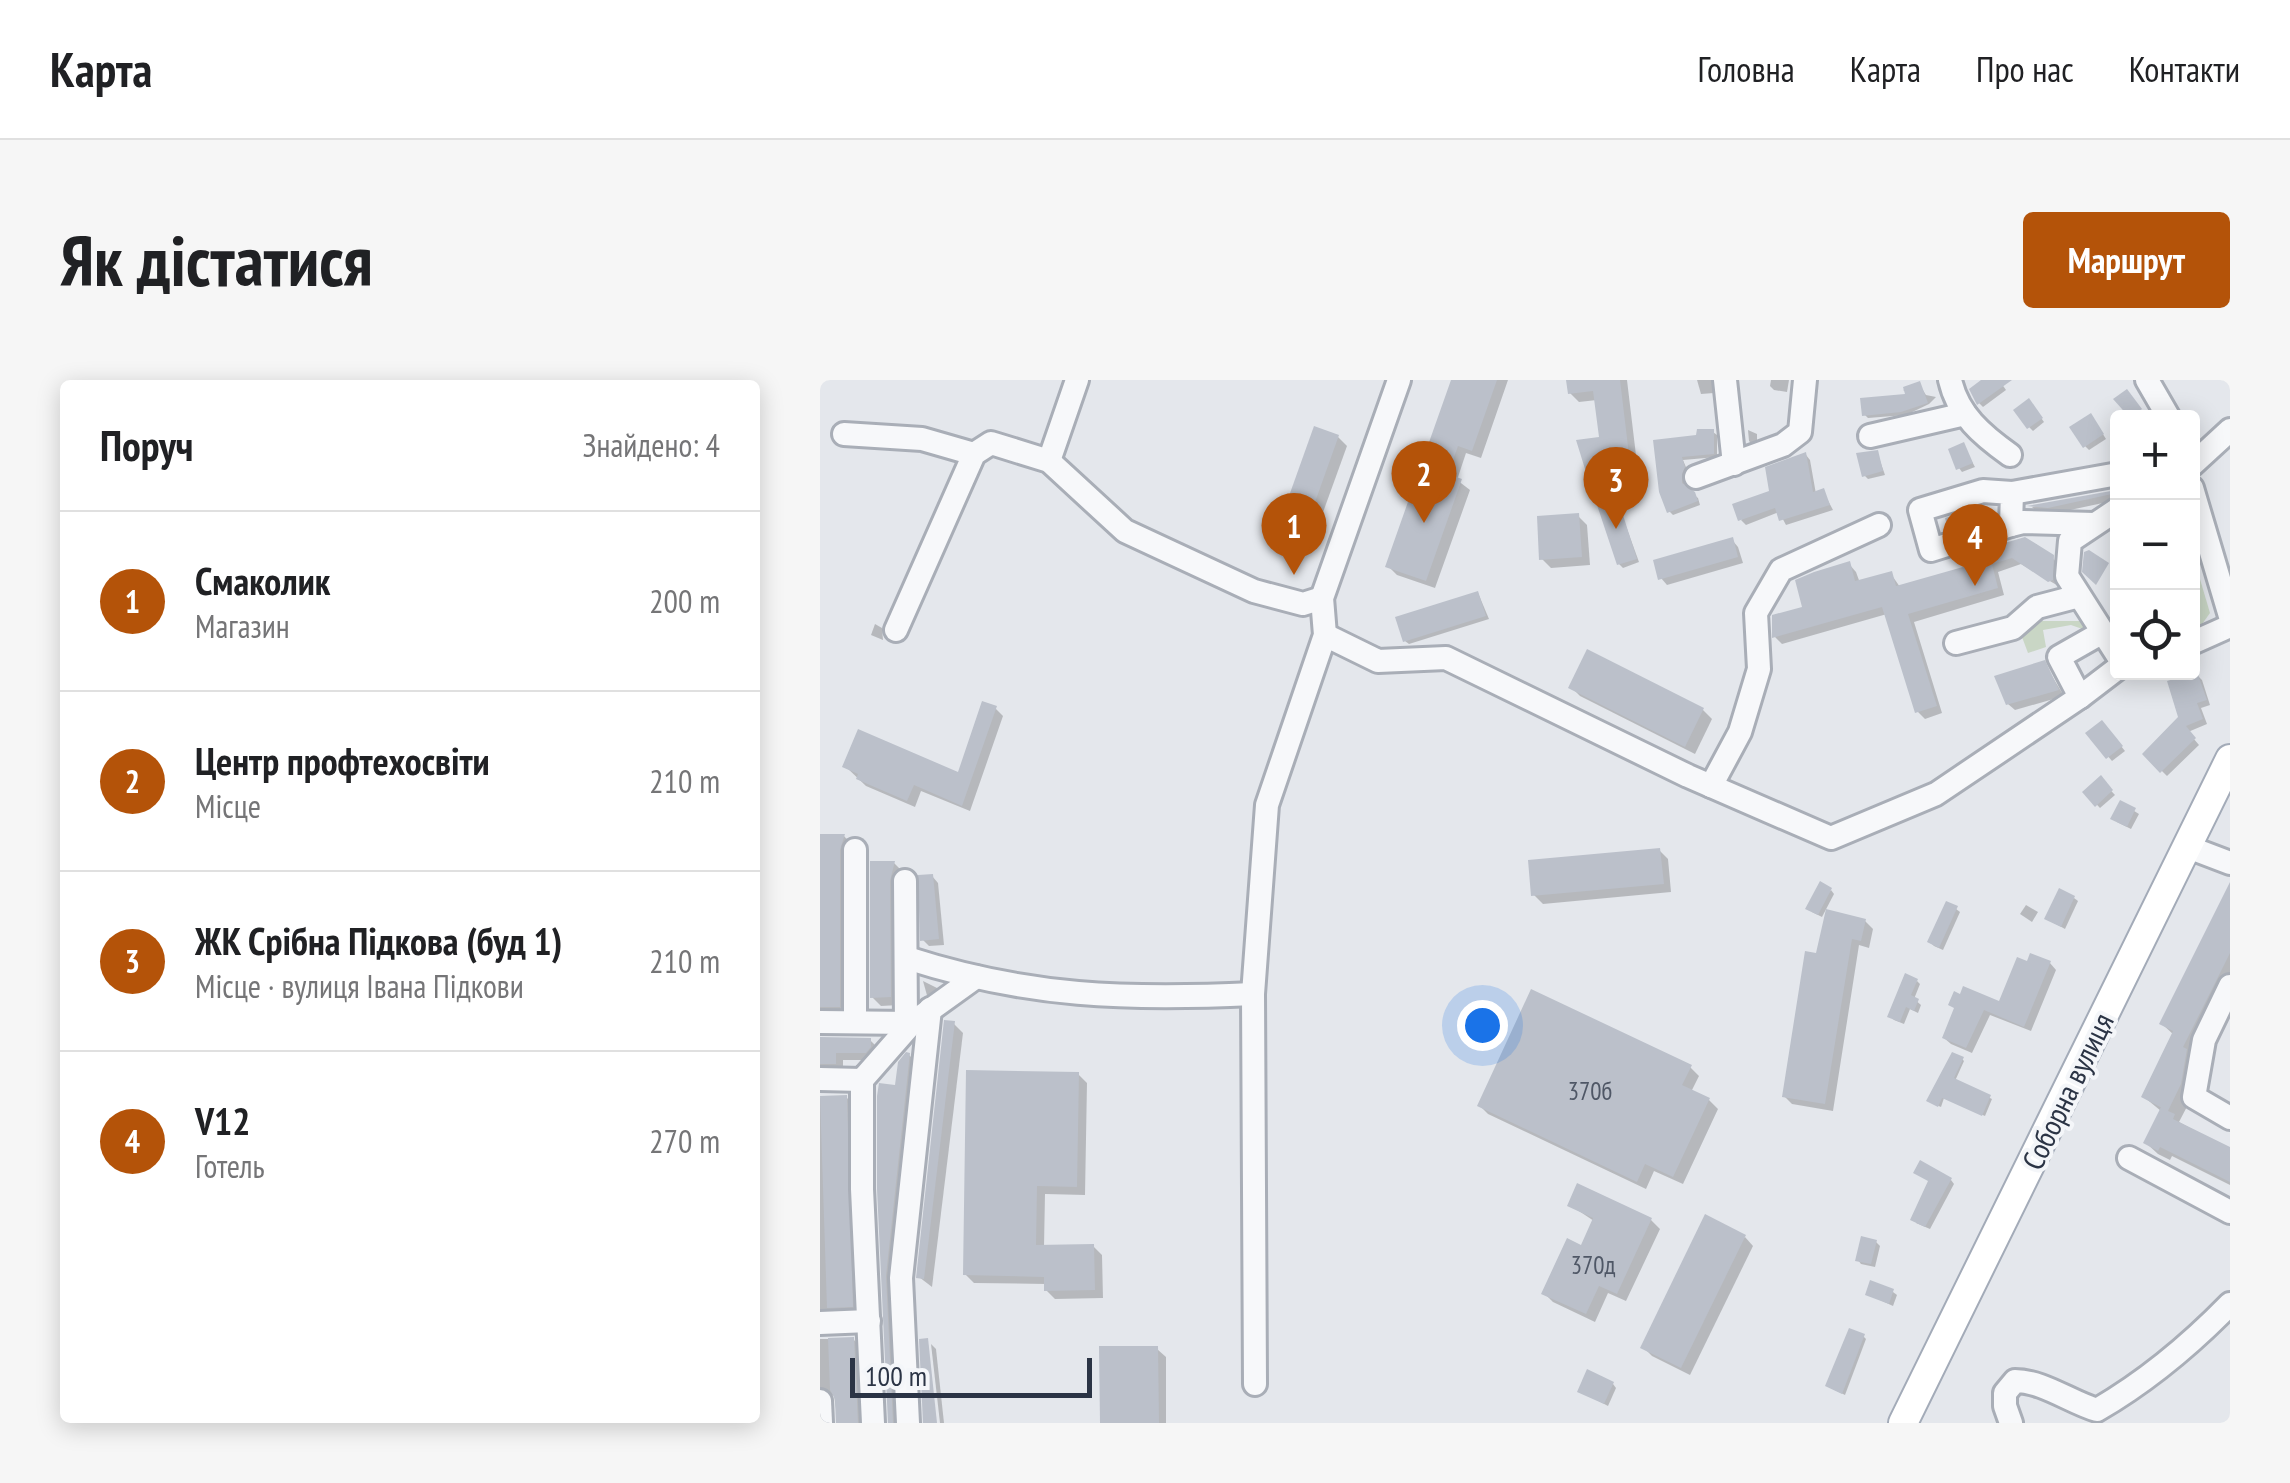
<!DOCTYPE html>
<html lang="uk">
<meta charset="utf-8">
<style>
:root{--surface:#fff;--page:#f6f6f6;--text:#202124;--muted:#757577;--line:#e0e0e0;--accent:#b45309}
body{margin:0;font-family:"PT Sans Narrow",sans-serif;background:var(--page);color:var(--text)}
.controls{position:absolute;right:30px;top:30px;display:grid;overflow:hidden;border-radius:10px;box-shadow:0 5px 25px #0003}
.controls button{width:90px;height:90px;display:grid;place-items:center;padding:0;border:0;border-bottom:2px solid var(--line);background:var(--surface);color:var(--text);font:50px sans-serif}
.scale{position:absolute;left:30px;bottom:25px;width:242px;box-sizing:border-box;padding-left:10px;border:5px solid #2b3445;border-top:0;font-size:28px;line-height:35px;white-space:nowrap;color:#2b3445;-webkit-text-stroke:8px #f4f6f9;paint-order:stroke}
.you{position:absolute;left:662px;top:645px;width:35px;height:35px;margin:-25px;border:8px solid #fff;border-radius:50%;background:#1a73e8;box-shadow:0 0 0 15px #1a73e833}
.badge{display:grid;place-items:center;width:65px;height:65px;border-radius:50%;background:var(--accent);color:#fff;font-size:32px;font-weight:700}
.pin{position:absolute;translate:-50% -82px;filter:drop-shadow(0 2px 5px #0008)}
.pin::after{content:'';position:absolute;top:52px;width:35px;height:30px;background:inherit;clip-path:polygon(0 0,100% 0,50% 100%)}
.list{margin:0;padding:0;list-style:none}
h2{display:flex;justify-content:space-between;align-items:center;height:130px;margin:0;padding:0 40px;font-size:42px}
h2 small{font-size:32px;font-weight:400;color:var(--muted)}
.list li{display:grid;grid-template-columns:65px 1fr auto;gap:30px;align-items:center;box-sizing:border-box;height:180px;padding:0 40px;border-top:2px solid var(--line)}
.list b{display:block;font-size:38px;white-space:nowrap}
.list p{margin:0;font-size:32px;white-space:nowrap;color:var(--muted)}
.list em{font-size:32px;font-style:normal;color:var(--muted)}
.icon{flex:none;width:55px;height:55px;fill:none;stroke:currentColor;stroke-width:2;stroke-linecap:round;stroke-linejoin:round}
.map{position:relative;flex:none;width:1410px;height:1043px;overflow:hidden;border-radius:10px}
header{display:flex;align-items:center;gap:60px;box-sizing:border-box;height:140px;padding:0 50px;background:var(--surface);border-bottom:2px solid var(--line)}
header strong{font-size:48px}
nav{display:flex;gap:55px;margin-inline-start:auto;font-size:35px}
.intro{display:flex;align-items:center;justify-content:space-between;box-sizing:border-box;height:240px;padding:0 60px}
h1{margin:0;font-size:70px}
.button{padding:25px 45px;border-radius:10px;background:var(--accent);color:#fff;font-size:35px;font-weight:700}
main{display:flex;gap:60px;padding:0 60px}
aside{flex:1;background:var(--surface);border-radius:10px;box-shadow:0 5px 25px #0003}
.map>svg:first-child{display:block}
.green{fill:#c9d6c5}
.shadow{fill:#0003}
.building{fill:#bbc0ca}
.lines{fill:none;stroke-linecap:round;stroke-linejoin:round}
.minor-casing{stroke:#a9aeb7;stroke-width:28}
.major-casing{stroke:#a3abb8;stroke-width:32}
.minor{stroke:#f7f8fa;stroke-width:22}
.major{stroke:#fff;stroke-width:28}
.labels{text-anchor:middle;dominant-baseline:central;stroke-width:8;stroke-linejoin:round;paint-order:stroke}
.number-label{font-size:25px;fill:#4f5766}
.street-label{font-size:30px;fill:#2b3445;stroke:#f4f6f9}
</style>
<header>
<strong>Карта</strong>
<nav><a>Головна</a><a>Карта</a><a>Про нас</a><a>Контакти</a></nav>
</header>
<div class="intro"><h1>Як дістатися</h1><a class="button">Маршрут</a></div>
<main>
<aside>
<h2>Поруч<small>Знайдено: 4</small></h2>
<ul class="list">
<li><span class="badge">1</span><div><b>Смаколик</b><p>Магазин</p></div><em>200 m</em></li>
<li><span class="badge">2</span><div><b>Центр профтехосвіти</b><p>Місце</p></div><em>210 m</em></li>
<li><span class="badge">3</span><div><b>ЖК Срібна Підкова (буд 1)</b><p>Місце · вулиця Івана Підкови</p></div><em>210 m</em></li>
<li><span class="badge">4</span><div><b>V12</b><p>Готель</p></div><em>270 m</em></li>
</ul>
</aside>
<div class="map">
<svg width="1410" height="1043" viewBox="0 0 1410 1043">
<rect width="100%" height="100%" fill="#e4e7ec"/>
<!-- green -->
<g class="green">
<polygon points="1372,172 1390,233 1380,247 1373,249"/>
<polygon points="1210,241 1263,241 1271,252 1251,245 1223,250 1226,267 1208,273 1202,257"/>
</g>
<!-- shadow -->
<g class="shadow">
<polygon points="633,0 688,0 661,78 646,73 637,100 650,110 615,208 577,195 568,186"/>
<polygon points="749,0 807,0 818,92 777,96 768,87 782,59 777,20 759,22 750,13"/>
<polygon points="877,0 893,0 894,13 881,14"/>
<polygon points="951,0 969,0 967,12 954,10 950,6"/>
<polygon points="1166,0 1179,0 1186,10 1163,27 1159,23"/>
<polygon points="1099,4 1106,15 1116,17 1109,24 1086,35 1048,38 1045,35 1094,16 1083,10"/>
<polygon points="1212,25 1224,42 1213,51 1209,47"/>
<polygon points="1274,40 1286,59 1269,70 1265,66"/>
<polygon points="928,50 937,54 937,63 933,65 929,61"/>
<polygon points="893,52 897,55 897,77 863,80 868,92 864,98 865,108 878,118 880,125 853,135 849,131 836,62 879,58"/>
<polygon points="518,57 527,66 493,160 470,152 462,143"/>
<polygon points="1143,65 1155,87 1142,92 1139,88"/>
<polygon points="1057,72 1065,95 1048,99 1044,95"/>
<polygon points="986,75 990,80 996,114 1003,111 1013,130 966,145 959,132 926,145 921,140 952,112"/>
<polygon points="1290,113 1297,120 1236,133 1216,131 1212,127"/>
<polygon points="795,116 819,182 803,188 799,184"/>
<polygon points="1162,130 1170,143 1136,154 1130,148"/>
<polygon points="758,136 767,145 770,185 731,188 722,179"/>
<polygon points="912,160 918,167 923,183 847,205 841,198"/>
<polygon points="1216,164 1240,185 1240,207 1201,184 1178,192 1184,215 1094,242 1122,333 1105,339 1097,331 1067,234 962,264 955,257 1029,184 1036,192 1040,203 1071,194 1080,207 1160,185"/>
<polygon points="658,213 669,239 589,264 585,261"/>
<polygon points="55,244 62,248 63,260 51,255"/>
<polygon points="768,273 883,330 892,339 875,374 760,316 751,307"/>
<polygon points="1224,283 1244,316 1195,330 1188,324"/>
<polygon points="1377,295 1382,300 1390,325 1381,328 1387,344 1368,352 1379,365 1347,396 1325,374 1361,338"/>
<polygon points="175,328 183,336 150,431 101,411 95,427 46,406 25,386 140,395"/>
<polygon points="1282,343 1305,371 1292,381 1269,354"/>
<polygon points="1280,399 1295,415 1280,428 1265,412"/>
<polygon points="1301,423 1319,434 1311,449 1297,442"/>
<polygon points="0,456 24,456 32,465 28,635 0,640"/>
<polygon points="839,470 848,479 851,512 723,524 714,515"/>
<polygon points="74,483 83,492 79,625 61,626 52,617 52,484"/>
<polygon points="112,496 118,503 124,565 109,566 103,560"/>
<polygon points="1011,510 1014,514 1002,537 992,532"/>
<polygon points="1410,513 1410,606 1372,717 1359,742 1410,770 1410,805 1352,776 1350,780 1338,774 1326,763 1341,731 1324,717 1354,655 1342,644"/>
<polygon points="1254,518 1258,521 1245,549 1227,539"/>
<polygon points="1206,525 1218,532 1212,542 1200,534"/>
<polygon points="1136,529 1140,532 1123,570 1114,566 1110,562"/>
<polygon points="1045,541 1053,549 1049,568 1039,565 1013,731 972,724 964,716 997,576"/>
<polygon points="1230,583 1236,590 1211,651 1170,635 1152,673 1131,664 1124,658 1141,617 1180,624 1209,584"/>
<polygon points="103,601 117,608 117,613 108,619"/>
<polygon points="1097,601 1100,604 1094,619 1101,625 1098,633 1090,629 1084,644 1074,640 1070,636"/>
<polygon points="134,644 143,653 112,907 99,897"/>
<polygon points="0,659 50,660 59,669 55,680 23,680 23,692 0,695"/>
<polygon points="89,675 98,684 80,1043 70,1043 60,809 78,708"/>
<polygon points="1142,679 1144,681 1135,701 1172,719 1165,736 1124,718 1121,727 1112,723"/>
<polygon points="870,687 879,696 871,712 889,720 898,729 863,804 834,791 826,809 668,734 660,726"/>
<polygon points="258,694 267,703 265,815 225,814 224,867 273,866 282,875 283,918 235,919 226,910 226,904 154,903 145,894"/>
<polygon points="26,717 35,726 40,935 0,941 0,718"/>
<polygon points="1131,800 1134,804 1110,849 1096,843 1110,802"/>
<polygon points="759,807 831,840 840,849 806,921 788,913 775,942 733,922 724,913 762,868 774,841 750,825"/>
<polygon points="925,857 933,866 870,995 832,976 823,967"/>
<polygon points="1056,862 1060,866 1055,887 1041,884 1038,880"/>
<polygon points="1073,912 1077,915 1073,926 1047,914"/>
<polygon points="1043,956 1046,959 1025,1015 1011,1008"/>
<polygon points="0,959 33,959 42,968 45,1043 18,1043 14,1015 0,1017"/>
<polygon points="111,964 116,969 124,1043 120,1043"/>
<polygon points="282,969 337,969 346,977 346,1043 283,1043"/>
<polygon points="793,1004 796,1008 788,1026 760,1011"/>
</g>
<!-- building -->
<g class="building">
<polygon points="631,0 677,0 652,71 638,66 628,94 642,99 606,201 565,187"/>
<polygon points="746,0 800,0 810,83 765,89 756,60 779,57 773,11 748,14"/>
<polygon points="1161,0 1192,0 1157,25 1149,9"/>
<polygon points="1100,1 1108,23 1081,32 1042,36 1040,18 1085,14 1083,7"/>
<polygon points="1307,9 1322,29 1310,38 1293,19"/>
<polygon points="1209,18 1223,38 1207,49 1193,30"/>
<polygon points="1271,33 1284,54 1263,68 1249,47"/>
<polygon points="494,46 519,55 484,153 459,144"/>
<polygon points="877,49 894,49 894,74 862,77 865,87 862,94 862,103 875,112 878,121 847,133 839,112 833,60 876,55"/>
<polygon points="1144,62 1153,83 1136,90 1128,69"/>
<polygon points="1058,70 1063,91 1042,97 1036,73"/>
<polygon points="986,72 993,112 1004,108 1010,125 959,141 955,128 918,141 912,124 949,111 945,87"/>
<polygon points="1291,111 1292,114 1228,128 1207,126"/>
<polygon points="796,113 817,179 797,185 775,119"/>
<polygon points="1162,127 1166,137 1128,149 1125,138"/>
<polygon points="759,133 762,177 719,180 717,136"/>
<polygon points="913,157 918,177 838,200 833,180"/>
<polygon points="1205,157 1234,175 1233,200 1228,202 1192,178 1172,184 1178,208 1088,234 1117,326 1095,333 1062,227 952,258 952,235 982,227 975,200 994,192 1030,181 1035,201 1072,191 1076,206 1157,183 1154,172"/>
<polygon points="1269,170 1289,183 1276,205 1262,192 1264,172"/>
<polygon points="658,211 666,236 583,262 575,237"/>
<polygon points="767,269 884,328 865,367 748,308"/>
<polygon points="1225,280 1239,310 1186,325 1174,296"/>
<polygon points="1377,292 1387,320 1377,323 1383,339 1366,346 1376,358 1340,393 1322,374 1358,337 1347,301"/>
<polygon points="162,321 177,326 142,426 94,405 87,421 36,399 38,394 22,387 38,349 138,392"/>
<polygon points="1282,340 1303,366 1286,379 1265,353"/>
<polygon points="1281,395 1293,410 1275,427 1262,412"/>
<polygon points="1300,420 1316,428 1307,447 1290,439"/>
<polygon points="0,454 25,454 20,470 20,627 0,627"/>
<polygon points="840,468 844,504 711,516 708,480"/>
<polygon points="50,481 75,481 70,501 71,617 50,618"/>
<polygon points="113,494 119,559 100,561 98,495"/>
<polygon points="1000,501 1012,508 998,535 985,529"/>
<polygon points="1410,502 1410,573 1363,667 1367,669 1361,704 1348,731 1355,734 1353,739 1410,767 1410,802 1340,767 1338,771 1323,763 1341,727 1344,729 1321,717 1353,651 1339,644"/>
<polygon points="1239,508 1255,516 1241,547 1224,539"/>
<polygon points="1126,521 1138,526 1119,568 1107,562"/>
<polygon points="1006,529 1046,539 1041,561 1032,559 1005,724 962,717 985,571 996,573"/>
<polygon points="1210,573 1231,581 1204,647 1164,630 1146,668 1122,658 1134,628 1128,625 1134,611 1140,614 1143,606 1179,621 1197,577 1207,581"/>
<polygon points="1085,593 1098,599 1091,615 1099,619 1094,631 1086,627 1080,642 1067,637"/>
<polygon points="711,609 872,685 862,705 890,718 853,797 825,784 817,802 657,726"/>
<polygon points="124,640 135,641 104,899 96,898"/>
<polygon points="0,657 51,658 51,667 46,673 16,673 16,684 0,684"/>
<polygon points="86,672 90,673 66,896 73,1043 68,1043 57,809 57,716 59,703 75,705 78,682"/>
<polygon points="1132,672 1144,677 1134,698 1171,715 1162,736 1122,718 1118,727 1106,721"/>
<polygon points="146,690 259,692 257,807 217,806 216,865 274,864 275,910 224,911 224,897 143,895"/>
<polygon points="27,715 33,927 7,928 0,716"/>
<polygon points="1100,780 1132,798 1105,847 1090,840 1108,801 1093,793"/>
<polygon points="757,803 832,838 797,914 779,906 766,934 721,914 747,858 761,865 773,838 747,826"/>
<polygon points="885,834 926,855 861,988 820,968"/>
<polygon points="1041,856 1057,860 1051,884 1035,881"/>
<polygon points="1050,900 1074,909 1069,924 1045,915"/>
<polygon points="1029,948 1045,954 1022,1014 1005,1006"/>
<polygon points="34,957 38,1043 16,1043 15,1019 10,1010 8,958"/>
<polygon points="108,958 117,1043 103,1043 99,959"/>
<polygon points="279,966 338,966 339,1043 280,1043"/>
<polygon points="767,989 794,1002 784,1024 757,1012"/>
</g>
<g class="lines">
<defs>
<g id="minor">
<polyline points="905,0 914,84"/>
<path d="M1130 0C1138 35 1162 55 1190 75"/>
<polyline points="1327,0 1349,38"/>
<polyline points="24,54 102,59 154,74"/>
<polyline points="1050,56 1145,34"/>
<polyline points="229,81 257,0"/>
<polyline points="1372,85 1410,50"/>
<polyline points="876,97 963,65 980,52 985,0"/>
<polyline points="1372,108 1410,236"/>
<polyline points="1192,113 1191,145 1111,170 1100,130 1163,111 1192,113 1298,94"/>
<polyline points="1298,129 1250,161 1247,196 1298,276"/>
<polyline points="1191,145 1203,142 1274,144"/>
<polyline points="76,250 154,74 171,63 229,81 305,151 434,211 483,224 502,218"/>
<polyline points="505,255 558,281 626,278 868,396 1011,458 1116,414 1260,317 1298,288"/>
<polyline points="1136,263 1193,248 1217,227 1259,216"/>
<polyline points="1372,263 1410,246"/>
<polyline points="1260,317 1239,277 1283,252"/>
<polyline points="891,406 920,352 939,289 936,233 961,190 1059,145"/>
<polyline points="1368,467 1410,483"/>
<polyline points="35,470 35,642"/>
<polyline points="85,501 86,643"/>
<path d="M87 578C208 617 307 620 433 614"/>
<polyline points="1410,606 1384,660 1374,717 1410,738"/>
<polyline points="0,642 92,643 156,597"/>
<polyline points="0,699 42,700 92,643"/>
<polyline points="42,700 42,809 53,1043"/>
<polyline points="1309,778 1410,832"/>
<polyline points="0,943 49,941"/>
<polyline points="435,1004 433,614 447,425 505,255 502,218 579,0"/>
<polyline points="0,1021 1,1043"/>
<polyline points="88,1043 81,898 110,629"/>
<path d="M1191 1043 1185 1026V1013L1195 1001C1223 1001 1250 1022 1277 1030 1327 1001 1370 965 1410 924"/>
</g>
<polyline id="major" points="1083,1043 1410,379"/>
</defs>
<!-- minor casing -->
<use href="#minor" class="minor-casing"/>
<!-- major casing -->
<use href="#major" class="major-casing"/>
<!-- minor -->
<use href="#minor" class="minor"/>
<!-- major -->
<use href="#major" class="major"/>
</g>
<g class="labels">
<!-- number labels -->
<g class="number-label">
<text x="770" y="711">370б</text>
<text x="773" y="885">370д</text>
</g>
<!-- street labels -->
<g class="street-label">
<text transform="translate(1247 711) rotate(-64)">Соборна вулиця</text>
</g>
</g>
</svg>
<div class="controls">
<button>+</button>
<button>−</button>
<button><svg class="icon" aria-label="locate" viewBox="0 0 24 24"><circle cx="12" cy="12" r="6"/><path d="M12 2v4M12 18v4M2 12h4M18 12h4"/></svg></button>
</div>
<div class="scale">100 m</div>
<div class="you"></div>
<div class="pin badge" style="left:474px;top:195px">1</div>
<div class="pin badge" style="left:604px;top:143px">2</div>
<div class="pin badge" style="left:796px;top:149px">3</div>
<div class="pin badge" style="left:1155px;top:206px">4</div>
</div>
</main>
